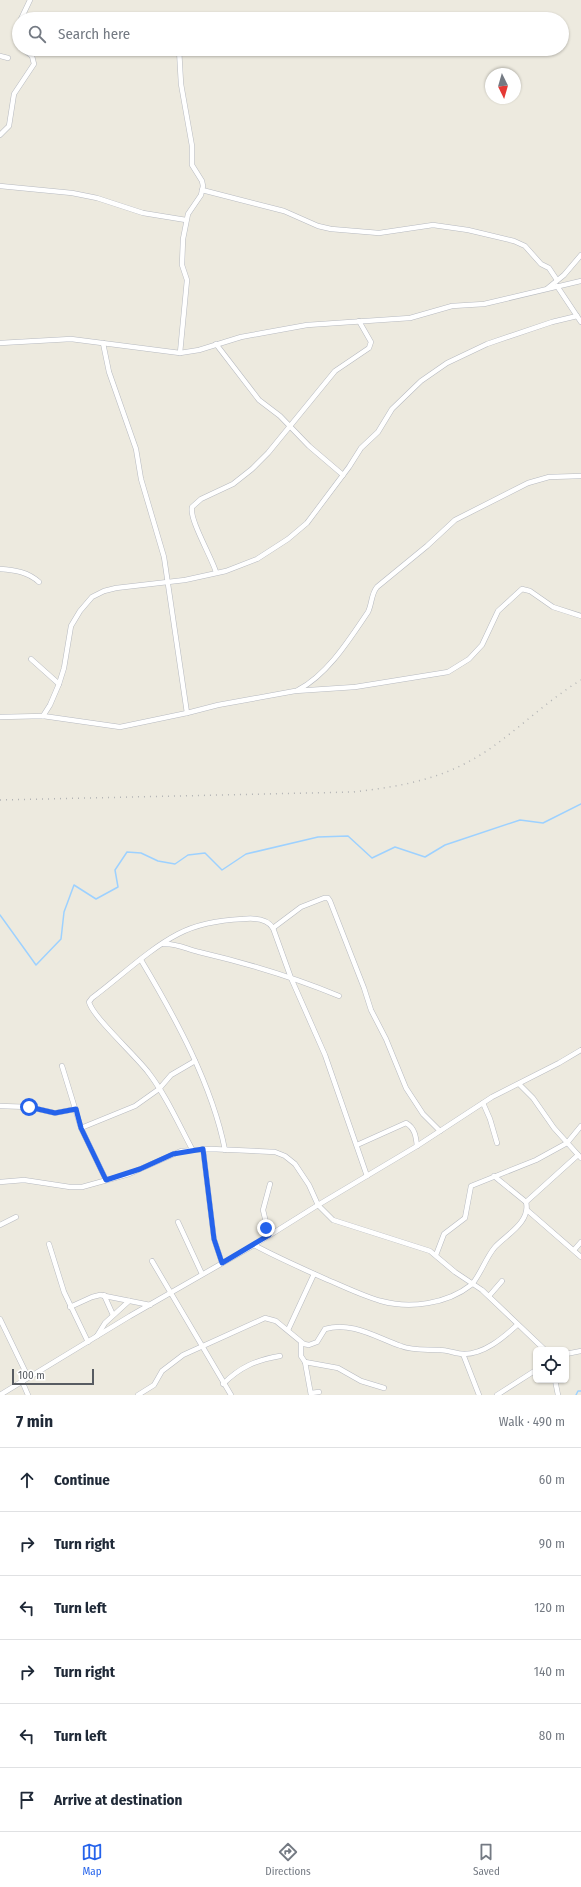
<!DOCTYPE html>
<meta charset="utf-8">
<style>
:root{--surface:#fff;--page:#f2f2f3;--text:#1f2937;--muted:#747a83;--line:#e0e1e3;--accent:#2563eb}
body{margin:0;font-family:"Fira Sans Condensed",sans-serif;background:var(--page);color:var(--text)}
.controls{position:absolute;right:12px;bottom:12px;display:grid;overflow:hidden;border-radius:6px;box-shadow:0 1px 3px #0004}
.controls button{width:36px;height:36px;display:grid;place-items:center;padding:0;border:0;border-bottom:1px solid var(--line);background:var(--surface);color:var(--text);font:20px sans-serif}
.compass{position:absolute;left:485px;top:68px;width:36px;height:36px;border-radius:50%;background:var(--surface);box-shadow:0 1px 3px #0004;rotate:175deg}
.scale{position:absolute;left:12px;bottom:10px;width:82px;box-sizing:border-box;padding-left:4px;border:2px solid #585c62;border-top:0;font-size:11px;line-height:14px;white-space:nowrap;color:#585c62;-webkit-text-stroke:3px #fff;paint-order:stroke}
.stop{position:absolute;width:12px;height:12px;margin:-9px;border:3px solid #2563eb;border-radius:50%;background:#fff}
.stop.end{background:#2563eb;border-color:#fff;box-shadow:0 1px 4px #0008}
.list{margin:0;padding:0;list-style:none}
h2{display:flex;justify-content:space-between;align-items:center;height:52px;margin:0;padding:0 16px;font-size:17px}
h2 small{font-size:13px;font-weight:400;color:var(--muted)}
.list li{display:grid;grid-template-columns:26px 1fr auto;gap:12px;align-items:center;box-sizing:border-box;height:64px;padding:0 16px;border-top:1px solid var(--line)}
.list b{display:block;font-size:15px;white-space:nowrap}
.list em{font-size:13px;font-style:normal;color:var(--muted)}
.icon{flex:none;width:22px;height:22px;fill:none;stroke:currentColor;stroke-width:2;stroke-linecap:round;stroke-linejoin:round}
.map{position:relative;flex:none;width:581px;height:1395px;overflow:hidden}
.search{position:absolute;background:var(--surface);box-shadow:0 1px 3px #0004;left:12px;right:12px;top:12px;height:44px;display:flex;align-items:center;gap:10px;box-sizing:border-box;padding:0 14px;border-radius:22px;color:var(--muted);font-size:15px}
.sheet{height:436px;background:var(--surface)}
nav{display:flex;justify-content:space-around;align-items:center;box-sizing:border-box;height:56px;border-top:1px solid var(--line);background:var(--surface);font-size:11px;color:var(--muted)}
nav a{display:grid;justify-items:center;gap:2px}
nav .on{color:var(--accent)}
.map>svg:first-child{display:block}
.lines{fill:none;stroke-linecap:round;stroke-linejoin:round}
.stream{stroke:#9dd1ff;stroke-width:1.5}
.minor-casing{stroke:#b7bac0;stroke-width:5.5}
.minor{stroke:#fff;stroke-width:4.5}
.rail{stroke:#b3b4b5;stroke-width:1.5;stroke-dasharray:1 5;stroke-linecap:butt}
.route{stroke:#2563eb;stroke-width:5}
</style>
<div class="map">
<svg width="581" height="1395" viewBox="0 0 581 1395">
<rect width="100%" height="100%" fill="#edeadf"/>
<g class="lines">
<!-- stream -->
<g class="stream">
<polyline points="0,915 36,965 61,939 64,912 74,885 96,899 118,887 115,870 127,852 141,853 158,861 175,864 188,855 205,853 222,870 246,854 318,837 348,836 372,858 395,847 425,857 445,845 520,820 543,823 581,804"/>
<polyline points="576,1395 578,1391 581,1391"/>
</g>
<defs>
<g id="minor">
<polyline points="21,19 30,0"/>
<polyline points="179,49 181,84 192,146 192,165 202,181 203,186 201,195 188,214 183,239 182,265 187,280 180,353"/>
<polyline points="0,56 8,58"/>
<polyline points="0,135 9,126 14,94 34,64 32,56 23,49"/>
<polyline points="0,186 72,193 97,198 143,213 186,220"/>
<polyline points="202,190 284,211 318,226 331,229 379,233 433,225 468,230 514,241 525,246 541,264 549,268 557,280"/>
<polyline points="557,286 581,322"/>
<polyline points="548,288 564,275 581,255"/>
<polyline points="0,343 71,339 180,353 199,350 241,337 307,325 410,318 452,306 484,304 581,281"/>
<polyline points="103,343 109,372 136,449 141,479 164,557 187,713"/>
<polyline points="216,344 259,400 280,416 309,446 343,475"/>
<path d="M0 569C15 570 28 572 39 582"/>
<path d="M216 572C211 556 189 519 192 507L201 499 233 484 252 469 268 453 335 371 369 348 371 342 359 321"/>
<polyline points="31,659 59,684"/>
<path d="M298 690C328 674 349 640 368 612 372 604 371 594 377 587L427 546 455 520 528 483 549 477 581 476"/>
<polyline points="43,716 50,705 59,684 64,668 71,626 80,611 92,597 104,591 116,588 185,580 226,571 257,559 288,539 307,523 349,467 361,448 378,432 392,409 421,381 447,363 487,344 552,322 577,316"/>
<polyline points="0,717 43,716 120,727 187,713 218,705 295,691 355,687 448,672 469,659 482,645 498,611 522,589 530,591 553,607 581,616"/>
<polyline points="273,928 301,907 324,898 328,898 330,901 364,988 371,1010 386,1039 406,1088 423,1114 440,1131"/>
<path d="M163 944C177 943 186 949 199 952 246 963 293 977 339 996"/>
<path d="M141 960C175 1017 212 1084 225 1150"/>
<polyline points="62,1066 81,1128 106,1180"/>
<polyline points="519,1084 533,1098 554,1128 581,1158"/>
<polyline points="483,1103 490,1119 497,1143"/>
<polyline points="0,1106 29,1107 55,1113 76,1109"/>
<polyline points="81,1128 135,1106 159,1089 171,1075 195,1061"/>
<path d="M357 1145 406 1123C415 1128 416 1137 417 1146"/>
<path d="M192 1149C178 1123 166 1095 148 1072 136 1056 92 1016 89 1002L92 998C119 978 149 949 178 934 197 924 221 920 243 919 253 918 267 918 273 928L291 978 325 1055 367 1176"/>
<polyline points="203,1149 214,1239 222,1263"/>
<polyline points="0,1182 24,1180 70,1187 82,1187 129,1174 181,1151 211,1149 275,1152 285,1156 295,1164 309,1185 318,1205 333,1220 430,1251 455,1272 482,1290 545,1350"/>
<polyline points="526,1202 578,1155"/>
<polyline points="527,1210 581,1257"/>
<polyline points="178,1222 202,1274"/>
<polyline points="0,1225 16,1217"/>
<polyline points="269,1235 263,1210 270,1184"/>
<polyline points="49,1244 64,1292 88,1342"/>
<path d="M254 1245C278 1258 303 1269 328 1280 345 1287 363 1296 381 1301 410 1309 447 1304 471 1285 479 1278 486 1257 495 1247 506 1235 531 1222 526 1202L494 1176"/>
<polyline points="574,1250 581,1242"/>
<polyline points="436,1255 444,1234 465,1218 471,1186 536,1160 567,1143 581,1126"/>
<polyline points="152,1261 231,1395"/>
<polyline points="104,1295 113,1315"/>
<polyline points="489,1296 502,1281"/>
<polyline points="70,1307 92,1297 100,1295 150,1305"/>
<polyline points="0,1319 28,1377"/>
<polyline points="288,1330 314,1274"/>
<polyline points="97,1336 105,1323 129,1301"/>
<polyline points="301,1343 301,1356 305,1362 338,1368 361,1381 384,1388"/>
<polyline points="463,1354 479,1395"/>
<polyline points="566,1354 581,1351"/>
<polyline points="305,1362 311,1395"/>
<polyline points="555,1380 558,1395"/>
<polyline points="22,1381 28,1395"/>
<path d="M223 1384C240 1367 256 1360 280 1356"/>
<polyline points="311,1393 319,1392"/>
<polyline points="0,1395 130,1316 254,1245 318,1205 417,1146 492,1097 559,1063 581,1050"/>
<path d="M138 1395 154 1385 162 1371 183 1355 265 1318 276 1321 304 1344 309 1345 317 1342 325 1329C352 1321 377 1338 401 1346 413 1351 427 1349 440 1350 448 1350 456 1354 464 1354 484 1354 503 1338 517 1325"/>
<polyline points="497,1395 536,1370"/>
</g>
</defs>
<!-- minor casing -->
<use href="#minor" class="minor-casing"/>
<!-- minor -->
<use href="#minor" class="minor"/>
<!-- rail -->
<path class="rail" d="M0 800 353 792C404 786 445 779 488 750 520 728 548 700 581 680"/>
</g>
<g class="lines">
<!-- route -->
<polyline class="route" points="29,1107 55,1113 76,1109 81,1128 106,1180 140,1169 173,1154 203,1149 214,1239 222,1263 269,1235 266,1228"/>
</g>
</svg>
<div class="controls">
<button><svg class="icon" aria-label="locate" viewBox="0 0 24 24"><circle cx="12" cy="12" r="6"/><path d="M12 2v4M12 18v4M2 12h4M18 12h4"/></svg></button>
</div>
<svg class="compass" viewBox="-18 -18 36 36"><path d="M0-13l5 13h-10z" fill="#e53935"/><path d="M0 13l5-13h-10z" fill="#747a83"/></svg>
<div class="scale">100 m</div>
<div class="stop" style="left:29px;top:1107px"></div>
<div class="stop end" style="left:266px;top:1228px"></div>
<div class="search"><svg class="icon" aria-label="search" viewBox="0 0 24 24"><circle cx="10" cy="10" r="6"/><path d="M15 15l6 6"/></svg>Search here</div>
</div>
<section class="sheet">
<h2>7 min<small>Walk · 490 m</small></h2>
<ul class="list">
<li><svg class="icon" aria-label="ahead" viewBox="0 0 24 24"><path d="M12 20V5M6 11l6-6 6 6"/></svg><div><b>Continue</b></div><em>60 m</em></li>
<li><svg class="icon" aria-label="right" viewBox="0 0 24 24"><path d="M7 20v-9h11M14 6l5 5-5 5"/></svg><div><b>Turn right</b></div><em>90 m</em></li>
<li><svg class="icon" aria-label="left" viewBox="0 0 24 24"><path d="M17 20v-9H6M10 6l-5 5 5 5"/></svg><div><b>Turn left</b></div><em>120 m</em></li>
<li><svg class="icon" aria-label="right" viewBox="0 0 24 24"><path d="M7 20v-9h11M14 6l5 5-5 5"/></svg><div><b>Turn right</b></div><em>140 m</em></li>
<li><svg class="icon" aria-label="left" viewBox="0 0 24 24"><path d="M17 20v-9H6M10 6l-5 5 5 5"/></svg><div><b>Turn left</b></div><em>80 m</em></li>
<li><svg class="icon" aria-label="arrive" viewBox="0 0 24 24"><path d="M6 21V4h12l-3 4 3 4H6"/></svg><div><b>Arrive at destination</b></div></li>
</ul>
</section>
<nav>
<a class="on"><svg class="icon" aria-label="map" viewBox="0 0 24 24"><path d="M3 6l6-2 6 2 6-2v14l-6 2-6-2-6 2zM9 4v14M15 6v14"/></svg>Map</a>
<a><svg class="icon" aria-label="directions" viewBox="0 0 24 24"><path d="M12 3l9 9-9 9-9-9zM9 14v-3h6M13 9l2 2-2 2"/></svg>Directions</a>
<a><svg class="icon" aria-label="saved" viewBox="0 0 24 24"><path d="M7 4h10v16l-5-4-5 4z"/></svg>Saved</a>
</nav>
